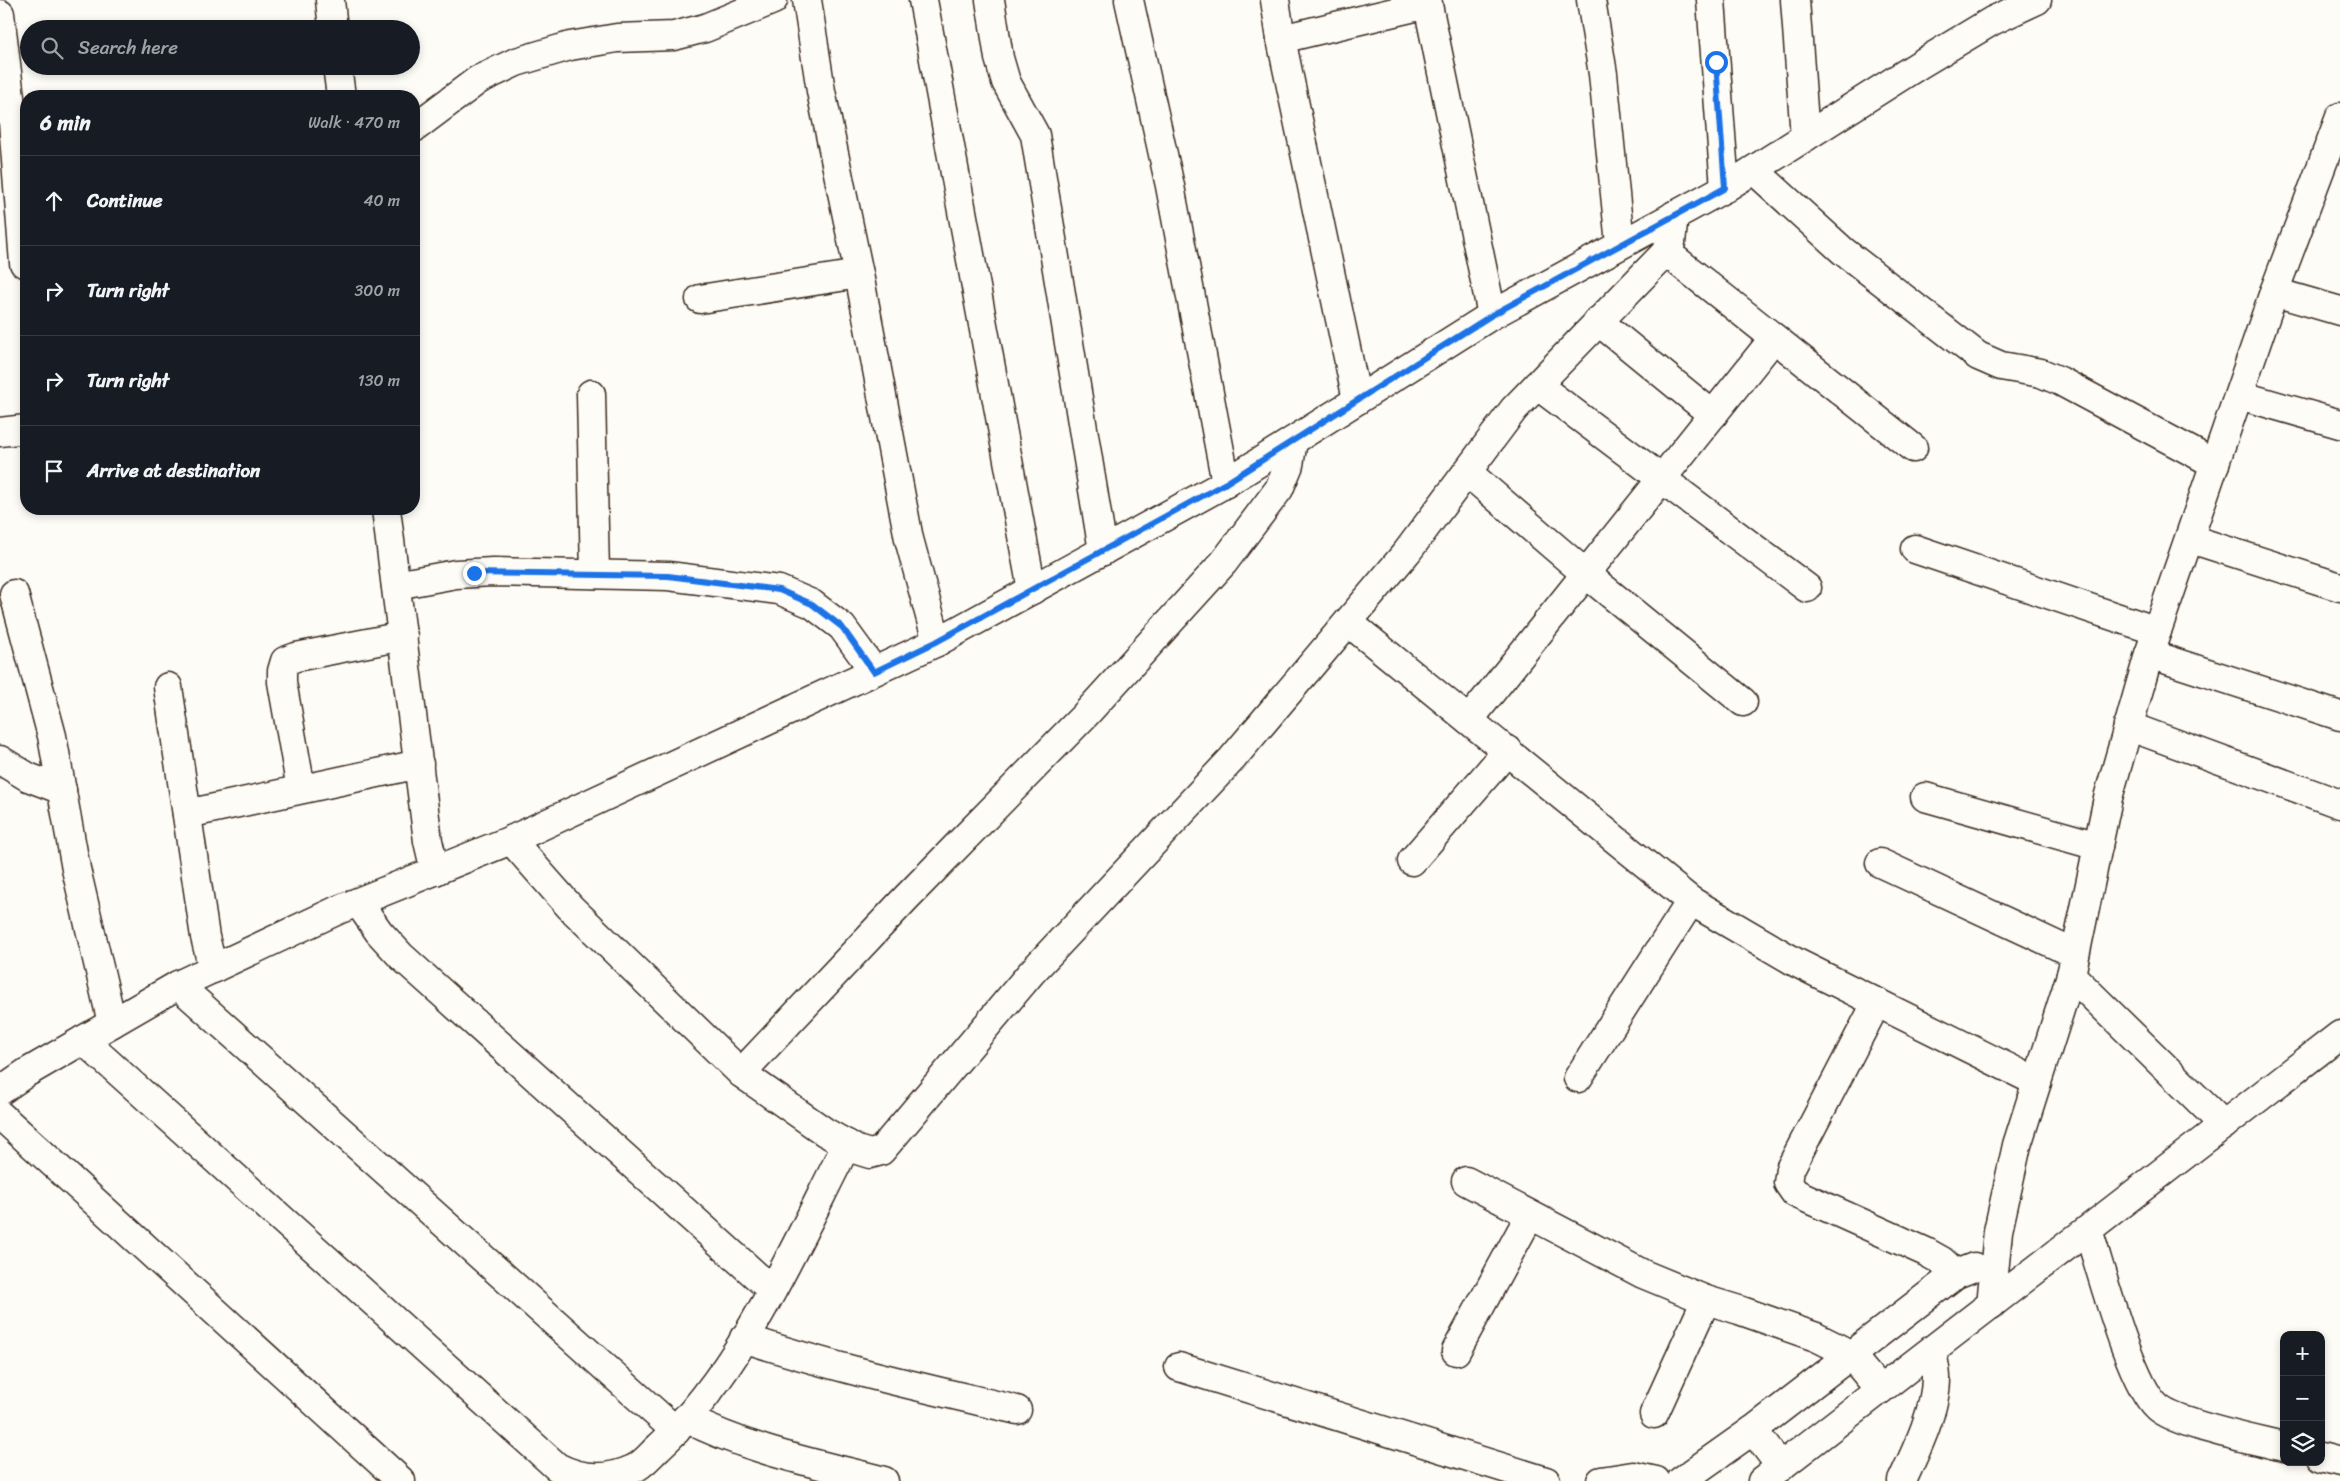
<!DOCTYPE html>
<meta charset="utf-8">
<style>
:root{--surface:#171b24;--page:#242831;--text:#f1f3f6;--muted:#9ea1a6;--line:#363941}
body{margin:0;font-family:Sriracha,sans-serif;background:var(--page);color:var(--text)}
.controls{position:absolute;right:15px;bottom:15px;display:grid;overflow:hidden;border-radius:10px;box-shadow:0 2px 8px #0003}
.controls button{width:45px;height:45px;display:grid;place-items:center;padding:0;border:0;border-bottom:1px solid var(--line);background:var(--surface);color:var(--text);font:25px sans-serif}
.stop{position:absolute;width:15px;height:15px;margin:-11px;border:4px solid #1a73e8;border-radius:50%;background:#fff}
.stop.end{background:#1a73e8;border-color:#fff;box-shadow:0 1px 5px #0008}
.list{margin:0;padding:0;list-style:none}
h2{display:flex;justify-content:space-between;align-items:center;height:65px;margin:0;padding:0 20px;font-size:21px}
h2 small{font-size:16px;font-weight:400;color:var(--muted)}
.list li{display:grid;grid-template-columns:32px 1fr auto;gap:15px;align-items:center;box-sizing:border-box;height:90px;padding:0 20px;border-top:1px solid var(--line)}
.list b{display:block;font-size:19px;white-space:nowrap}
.list em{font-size:16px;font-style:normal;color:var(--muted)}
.icon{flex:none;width:28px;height:28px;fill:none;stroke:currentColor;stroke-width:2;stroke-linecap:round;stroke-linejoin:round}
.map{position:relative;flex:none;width:2340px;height:1481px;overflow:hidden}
.search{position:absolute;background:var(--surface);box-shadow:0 2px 8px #0003;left:20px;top:20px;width:400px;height:55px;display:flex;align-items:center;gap:12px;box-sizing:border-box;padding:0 18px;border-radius:28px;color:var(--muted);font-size:19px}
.panel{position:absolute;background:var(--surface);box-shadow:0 2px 8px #0003;left:20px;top:90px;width:400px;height:425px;border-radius:20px}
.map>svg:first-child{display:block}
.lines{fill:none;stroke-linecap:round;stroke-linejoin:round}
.minor-casing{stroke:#3b2a1e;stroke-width:31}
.major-casing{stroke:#3b2a1e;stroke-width:31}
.minor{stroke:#fdfcf7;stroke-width:28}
.major{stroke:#fdfcf7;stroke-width:28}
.route{stroke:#1a73e8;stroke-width:6}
</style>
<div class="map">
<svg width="2340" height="1481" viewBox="0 0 2340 1481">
<rect width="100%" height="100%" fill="#fdfcf7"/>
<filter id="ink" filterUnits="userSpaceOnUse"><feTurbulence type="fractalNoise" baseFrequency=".02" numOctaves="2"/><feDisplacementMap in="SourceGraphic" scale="10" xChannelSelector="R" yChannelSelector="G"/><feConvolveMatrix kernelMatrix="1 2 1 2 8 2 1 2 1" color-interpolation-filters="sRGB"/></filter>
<g filter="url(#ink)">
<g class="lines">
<defs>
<g id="minor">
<polyline points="330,0 333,29"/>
<polyline points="807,0 821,91 859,274 909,539 937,642"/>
<polyline points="923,0 1032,590"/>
<polyline points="990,0 999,58 1006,82 1035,135 1103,551"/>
<polyline points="1129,0 1170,186 1226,483"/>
<polyline points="1275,0 1281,39 1357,400"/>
<polyline points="1427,0 1492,315"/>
<polyline points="1591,0 1603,74 1620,244"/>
<polyline points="1711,0 1725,188"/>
<polyline points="1795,0 1805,137"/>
<polyline points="0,14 13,122 24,263"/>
<polyline points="1281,39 1428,4"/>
<polyline points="337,66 341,96"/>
<polyline points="414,128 478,80 516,62 570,46 617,38 674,36 705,28 773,0"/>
<polyline points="1755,171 1843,251 1978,356 2001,366 2041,373 2060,381 2215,464"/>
<polyline points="1666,252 1913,448"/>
<polyline points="2274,292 2340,311"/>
<polyline points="700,299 859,274"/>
<polyline points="1598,321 1713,415"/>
<polyline points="1537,385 1807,588"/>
<polyline points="591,394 595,574"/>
<polyline points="2239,395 2340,424"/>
<polyline points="0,432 26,429"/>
<polyline points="1467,472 1586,574 1743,702"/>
<polyline points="386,509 428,841 435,871"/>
<polyline points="2191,539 2340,587"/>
<polyline points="1915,549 2157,631"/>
<polyline points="396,585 456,574 493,572 668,576 779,590 812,604 842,627 874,671"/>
<polyline points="14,594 52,736 76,869 112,1023"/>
<polyline points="1348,622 1691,901 1797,963 2037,1082"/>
<polyline points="2149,654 2340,716"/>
<polyline points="168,687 205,937 213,969"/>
<polyline points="1469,720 1774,338"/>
<polyline points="2128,726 2340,804"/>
<polyline points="0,760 28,777 62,790"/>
<polyline points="301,789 282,682 282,671 285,661 296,657 403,636"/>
<polyline points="1925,797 2098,846"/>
<polyline points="187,814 419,764"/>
<polyline points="511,840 570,907 741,1073 825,1132 857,1150 870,1154 881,1151 1031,973 1232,759 1407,552 1514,409 1666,252 1671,243 1674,215"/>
<polyline points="1412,861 1508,750"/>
<polyline points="1880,863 2075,954"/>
<polyline points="358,902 379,932 401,956 772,1290"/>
<polyline points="2071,975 2224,1125"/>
<polyline points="178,985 676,1431"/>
<polyline points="1877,1002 1790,1169 1788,1183 1795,1193 1926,1252 1942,1261 1956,1274"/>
<path d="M83 1040 557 1467C582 1480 607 1481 633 1469 643 1465 651 1454 659 1447 743 1369 795 1245 847 1144"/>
<polyline points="741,1073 906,898 1085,715 1224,562 1279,489 1289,465 1293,441"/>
<polyline points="1578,1078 1691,901"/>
<polyline points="0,1091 26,1073 178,985 338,910 511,840 937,642 1226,483 1492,315 1725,188 1922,63 1992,21 2037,0"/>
<polyline points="0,1115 401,1481"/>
<polyline points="1466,1181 1643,1274 1706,1300 1739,1310 1816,1337 1840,1349 1859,1365 1880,1390"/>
<path d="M2088 1230C2101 1269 2130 1383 2157 1407 2175 1424 2256 1440 2284 1447"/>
<polyline points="1991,1305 1998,1231 2017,1145 2071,975 2108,798 2149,654 2274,292 2340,117"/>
<path d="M744 1338C833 1368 925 1388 1017 1410"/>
<polyline points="1456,1351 1530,1215"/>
<polyline points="1179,1367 1546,1481"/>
<polyline points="1654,1414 1706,1300"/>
<path d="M686 1418C747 1450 818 1464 884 1481"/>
<polyline points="1753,1430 1781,1467"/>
<polyline points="2321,1457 2340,1462"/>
<polyline points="1601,1481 1633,1476 1656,1481"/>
<polyline points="1681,1481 1753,1430 1956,1274 1974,1267"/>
<path d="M1902 1481C1916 1451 1936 1410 1936 1378 1936 1369 1933 1359 1932 1351"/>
</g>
<polyline id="major" points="1762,1481 2340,1035"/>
</defs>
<!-- minor casing -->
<use href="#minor" class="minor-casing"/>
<!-- major casing -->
<use href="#major" class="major-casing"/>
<!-- minor -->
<use href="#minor" class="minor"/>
<!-- major -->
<use href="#major" class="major"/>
</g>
</g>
<g class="lines" filter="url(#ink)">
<!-- route -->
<polyline class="route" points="474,573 668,576 779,590 812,604 842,627 874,672 936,642 1226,483 1492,315 1725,188 1716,62"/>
</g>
</svg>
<div class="controls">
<button>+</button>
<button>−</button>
<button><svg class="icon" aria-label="layers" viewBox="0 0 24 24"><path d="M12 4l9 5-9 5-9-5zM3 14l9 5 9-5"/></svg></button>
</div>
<div class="stop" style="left:1716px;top:62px"></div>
<div class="stop end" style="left:474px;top:573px"></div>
<div class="search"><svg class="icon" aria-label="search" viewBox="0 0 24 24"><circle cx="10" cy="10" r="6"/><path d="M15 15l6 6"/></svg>Search here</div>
<section class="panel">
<h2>6 min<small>Walk · 470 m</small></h2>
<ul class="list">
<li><svg class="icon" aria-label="ahead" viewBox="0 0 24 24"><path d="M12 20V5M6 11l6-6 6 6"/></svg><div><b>Continue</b></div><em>40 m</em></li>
<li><svg class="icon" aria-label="right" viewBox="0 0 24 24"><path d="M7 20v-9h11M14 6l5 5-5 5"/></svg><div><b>Turn right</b></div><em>300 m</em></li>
<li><svg class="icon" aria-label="right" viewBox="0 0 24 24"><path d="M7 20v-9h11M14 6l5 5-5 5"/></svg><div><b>Turn right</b></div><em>130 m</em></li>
<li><svg class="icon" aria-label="arrive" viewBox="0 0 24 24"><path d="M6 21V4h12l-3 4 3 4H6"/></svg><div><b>Arrive at destination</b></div></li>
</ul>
</section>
</div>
